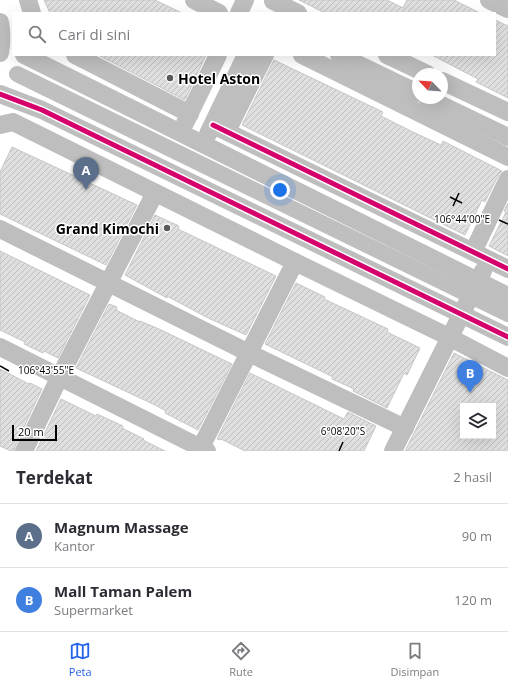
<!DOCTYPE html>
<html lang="id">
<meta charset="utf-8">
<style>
:root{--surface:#fff;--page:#f7f7f7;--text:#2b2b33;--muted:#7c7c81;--line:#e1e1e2;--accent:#2563eb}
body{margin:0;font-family:"Open Sans",sans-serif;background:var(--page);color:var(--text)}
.controls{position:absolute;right:12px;bottom:12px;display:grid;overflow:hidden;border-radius:0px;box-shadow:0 4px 16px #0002}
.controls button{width:36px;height:36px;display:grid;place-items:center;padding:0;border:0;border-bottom:1px solid var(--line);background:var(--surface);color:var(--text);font:20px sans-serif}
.compass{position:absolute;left:412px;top:68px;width:36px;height:36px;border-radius:50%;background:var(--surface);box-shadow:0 4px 16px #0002;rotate:295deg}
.scale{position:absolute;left:12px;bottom:10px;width:45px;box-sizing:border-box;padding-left:4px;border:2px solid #000;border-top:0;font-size:11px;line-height:14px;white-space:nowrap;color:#000;-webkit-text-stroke:3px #fff;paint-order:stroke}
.you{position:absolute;left:280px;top:190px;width:14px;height:14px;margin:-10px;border:3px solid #fff;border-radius:50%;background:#1a73e8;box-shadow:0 0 0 6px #1a73e833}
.badge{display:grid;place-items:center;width:26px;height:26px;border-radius:50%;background:var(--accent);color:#fff;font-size:13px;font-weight:700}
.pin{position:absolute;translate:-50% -33px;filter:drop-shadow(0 1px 2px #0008)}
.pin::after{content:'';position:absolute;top:21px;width:14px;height:12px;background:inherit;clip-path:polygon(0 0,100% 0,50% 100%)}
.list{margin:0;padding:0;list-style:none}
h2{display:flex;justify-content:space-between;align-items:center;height:52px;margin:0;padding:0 16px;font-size:17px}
h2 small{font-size:13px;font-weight:400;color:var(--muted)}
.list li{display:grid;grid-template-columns:26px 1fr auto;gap:12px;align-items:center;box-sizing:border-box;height:64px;padding:0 16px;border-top:1px solid var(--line)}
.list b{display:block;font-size:15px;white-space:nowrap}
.list p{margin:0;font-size:13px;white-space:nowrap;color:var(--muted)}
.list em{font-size:13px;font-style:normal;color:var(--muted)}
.icon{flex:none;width:22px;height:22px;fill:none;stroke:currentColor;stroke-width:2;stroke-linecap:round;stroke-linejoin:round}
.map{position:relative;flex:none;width:508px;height:451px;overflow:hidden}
.search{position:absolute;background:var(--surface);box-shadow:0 4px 16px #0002;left:12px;right:12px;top:12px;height:44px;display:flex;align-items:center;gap:10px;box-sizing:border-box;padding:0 14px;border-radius:0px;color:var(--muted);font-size:15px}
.sheet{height:180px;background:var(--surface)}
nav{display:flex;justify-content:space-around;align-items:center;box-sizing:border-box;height:56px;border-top:1px solid var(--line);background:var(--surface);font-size:11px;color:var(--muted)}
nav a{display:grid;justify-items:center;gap:2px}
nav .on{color:var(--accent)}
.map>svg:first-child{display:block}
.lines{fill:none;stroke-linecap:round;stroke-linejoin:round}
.canal{stroke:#bfbfbf;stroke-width:16}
.building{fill:url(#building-hatch);stroke:#c7c7c7;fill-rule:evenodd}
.minor{stroke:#bebebe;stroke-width:18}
.cycleway-casing{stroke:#fff;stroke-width:8}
.cycleway{stroke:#d6006c;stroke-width:5}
.ticks{fill:none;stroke:#000;stroke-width:1.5}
.poi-dot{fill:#595959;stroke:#fff;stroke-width:1.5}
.labels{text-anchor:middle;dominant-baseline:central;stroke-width:3;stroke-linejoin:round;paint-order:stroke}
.poi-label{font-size:14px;font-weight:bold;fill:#000;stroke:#fff;text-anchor:start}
.ticks-label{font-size:10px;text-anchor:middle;fill:#000;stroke:#fff;stroke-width:3;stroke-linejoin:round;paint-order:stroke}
</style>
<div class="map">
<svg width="508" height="451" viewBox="0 0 508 451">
<defs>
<pattern id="building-hatch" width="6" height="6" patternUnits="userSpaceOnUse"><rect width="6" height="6" fill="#dfdfdf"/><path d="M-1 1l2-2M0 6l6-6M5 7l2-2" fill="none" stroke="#bebebe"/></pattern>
</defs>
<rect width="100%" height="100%" fill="#fff"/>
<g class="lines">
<!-- canal -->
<polyline class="canal" points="17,74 508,314"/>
</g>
<!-- building -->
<g class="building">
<polygon points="44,0 155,0 182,13 50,13"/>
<polygon points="299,0 387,0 403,8 407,0 454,0 480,13 325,13"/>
<polygon points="495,20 508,26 508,98 476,82 478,79 432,55 495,55"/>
<polygon points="98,55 206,55 185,100"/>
<polygon points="274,60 383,112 381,116 413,132 441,145 443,141 502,171 499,174 485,202 482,200 465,235 242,125"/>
<polygon points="12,147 137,205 106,265 0,214 0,172"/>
<polygon points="508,203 508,256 489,246 506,212 504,211"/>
<polygon points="155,215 179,226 178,229 276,276 246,335 208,318 167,296 167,298 125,275"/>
<polygon points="0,251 90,295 58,358 44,351 43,353 24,344 25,342 0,330"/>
<polygon points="296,283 325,297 324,299 388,329 387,332 420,348 407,375 404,373 387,408 353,391 354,389 332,379 333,377 265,344"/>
<polygon points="109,304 117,307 116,310 140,322 140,321 159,329 232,364 198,430 165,413 166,411 155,405 76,368"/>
<path d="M454 353 508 380V451H405ZM463 406H493V436H463Z"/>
<polygon points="0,369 29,384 30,383 42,389 15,446 14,451 11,451 0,446"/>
<polygon points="250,373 344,419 348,412 376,426 364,451 245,451 221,439 220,440 217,439"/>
<polygon points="61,399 96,416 97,414 123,426 122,428 144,439 143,440 165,451 36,451"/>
</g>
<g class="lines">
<!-- minor -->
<g class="minor">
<polyline points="28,0 32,13"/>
<polyline points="194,0 219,13"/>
<polyline points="489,0 508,9"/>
<polyline points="273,1 298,13"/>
<polyline points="239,13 245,0"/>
<path d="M0 22C2 33 2 42 0 53"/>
<polyline points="24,55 508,296"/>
<polyline points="75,55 190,114"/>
<polyline points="302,55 508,157"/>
<polyline points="339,55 418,93"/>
<polyline points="387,55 427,74"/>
<polyline points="442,81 508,112"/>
<polyline points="0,94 42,110 508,337"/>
<polyline points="427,98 508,137"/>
<polyline points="185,123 218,55"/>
<polyline points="0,125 13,122 295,262 449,337 508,368"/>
<polyline points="213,125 508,269"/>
<polyline points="227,131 265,55"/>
<polyline points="208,134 246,55"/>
<polyline points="0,229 249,353 405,428"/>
<polyline points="473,252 508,179"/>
<polyline points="0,347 207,451"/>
<polyline points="24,451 60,376 155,193"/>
<polyline points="199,451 295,262"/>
<polyline points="393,451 483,271"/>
</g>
<defs>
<g id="cycleway">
<polyline points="0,94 42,110 508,337"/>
<polyline points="213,125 508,269"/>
</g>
</defs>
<!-- cycleway casing -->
<use href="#cycleway" class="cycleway-casing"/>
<!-- cycleway -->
<use href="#cycleway" class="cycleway"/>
</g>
<!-- ticks -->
<path class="ticks" d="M450 197 462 203M453 206 459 193M499 220 508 224M0 366 9 371M339 451 343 442"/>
<!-- markers -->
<g class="poi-dot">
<circle cx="170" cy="78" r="4"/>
<circle cx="167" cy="228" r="4"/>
</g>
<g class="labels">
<!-- poi labels -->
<g class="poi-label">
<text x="178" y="78">Hotel Aston</text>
<text x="159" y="228" text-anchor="end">Grand Kimochi</text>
</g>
</g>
<g class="ticks-label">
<text x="462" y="223">106°44'00"E</text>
<text x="46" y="374">106°43'55"E</text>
<text x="343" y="435">6°08'20"S</text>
</g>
</svg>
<div class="controls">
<button><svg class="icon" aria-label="layers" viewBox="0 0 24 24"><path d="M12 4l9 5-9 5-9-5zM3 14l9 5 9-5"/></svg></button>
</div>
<svg class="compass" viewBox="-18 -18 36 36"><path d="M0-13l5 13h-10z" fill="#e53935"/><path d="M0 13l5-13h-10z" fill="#7c7c81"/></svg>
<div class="scale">20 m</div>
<div class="you"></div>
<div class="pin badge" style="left:86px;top:190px;background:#5c6f8a">A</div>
<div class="pin badge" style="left:470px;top:393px;background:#3f7fe0">B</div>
<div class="search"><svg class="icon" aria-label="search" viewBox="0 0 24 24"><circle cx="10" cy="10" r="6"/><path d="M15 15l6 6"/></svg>Cari di sini</div>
</div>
<section class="sheet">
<h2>Terdekat<small>2 hasil</small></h2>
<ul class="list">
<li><span class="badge" style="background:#5c6f8a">A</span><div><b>Magnum Massage</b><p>Kantor</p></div><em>90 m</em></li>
<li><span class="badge" style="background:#3f7fe0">B</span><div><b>Mall Taman Palem</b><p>Supermarket</p></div><em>120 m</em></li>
</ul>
</section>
<nav>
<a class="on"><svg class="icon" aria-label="map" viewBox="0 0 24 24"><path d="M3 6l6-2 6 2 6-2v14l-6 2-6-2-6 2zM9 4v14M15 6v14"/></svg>Peta</a>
<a><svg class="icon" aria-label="directions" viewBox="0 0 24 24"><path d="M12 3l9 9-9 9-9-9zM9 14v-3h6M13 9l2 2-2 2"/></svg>Rute</a>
<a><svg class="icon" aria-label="saved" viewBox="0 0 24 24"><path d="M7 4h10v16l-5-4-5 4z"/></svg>Disimpan</a>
</nav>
